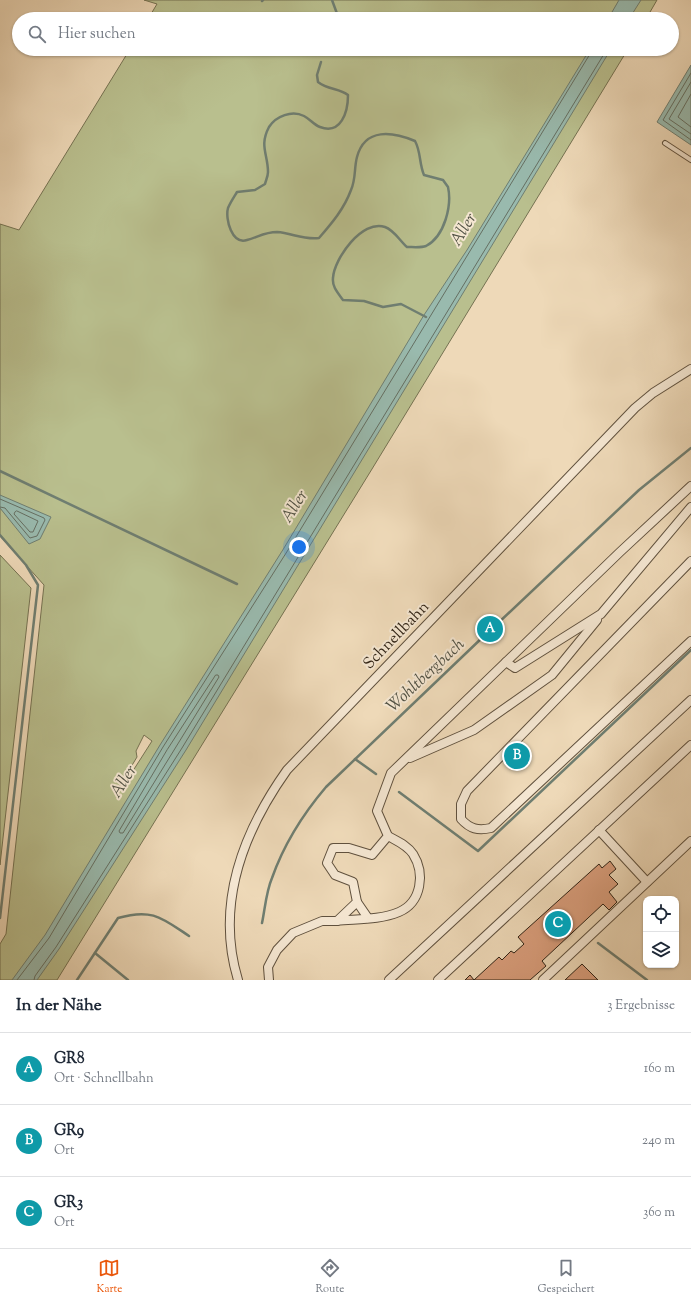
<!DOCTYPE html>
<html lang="de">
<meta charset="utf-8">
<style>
:root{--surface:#fff;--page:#f2f2f3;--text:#1f2937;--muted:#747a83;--line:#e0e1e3;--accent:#ea580c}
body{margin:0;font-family:"Sorts Mill Goudy",serif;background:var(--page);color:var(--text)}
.controls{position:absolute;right:12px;bottom:12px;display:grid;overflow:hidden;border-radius:8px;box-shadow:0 1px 3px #0004}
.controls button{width:36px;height:36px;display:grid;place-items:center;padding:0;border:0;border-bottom:1px solid var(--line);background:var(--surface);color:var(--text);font:20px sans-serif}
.you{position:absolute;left:299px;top:547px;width:14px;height:14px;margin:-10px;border:3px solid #fff;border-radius:50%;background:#1a73e8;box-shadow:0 0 0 6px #1a73e833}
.badge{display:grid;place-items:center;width:26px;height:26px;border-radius:50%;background:var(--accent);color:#fff;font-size:13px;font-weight:700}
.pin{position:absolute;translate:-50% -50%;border:2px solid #fff;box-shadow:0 1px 4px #0006}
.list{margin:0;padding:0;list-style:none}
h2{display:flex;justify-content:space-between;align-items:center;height:52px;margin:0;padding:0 16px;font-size:17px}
h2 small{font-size:13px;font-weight:400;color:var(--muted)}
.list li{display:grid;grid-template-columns:26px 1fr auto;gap:12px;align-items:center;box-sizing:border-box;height:72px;padding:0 16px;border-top:1px solid var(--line)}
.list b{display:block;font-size:15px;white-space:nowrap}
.list p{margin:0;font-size:13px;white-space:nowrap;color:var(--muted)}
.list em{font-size:13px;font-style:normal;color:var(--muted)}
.icon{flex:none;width:22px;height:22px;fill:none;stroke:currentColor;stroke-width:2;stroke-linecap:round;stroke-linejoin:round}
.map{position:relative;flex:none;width:691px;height:980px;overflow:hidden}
.search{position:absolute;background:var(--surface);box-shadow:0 1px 3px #0004;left:12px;right:12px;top:12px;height:44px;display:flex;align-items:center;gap:10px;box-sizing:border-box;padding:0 14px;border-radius:22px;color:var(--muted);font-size:15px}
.sheet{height:268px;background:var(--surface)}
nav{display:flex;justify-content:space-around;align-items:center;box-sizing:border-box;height:56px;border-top:1px solid var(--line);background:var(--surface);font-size:11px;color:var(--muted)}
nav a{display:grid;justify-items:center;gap:2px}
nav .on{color:var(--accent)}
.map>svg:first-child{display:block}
.green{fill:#b9bf8e;stroke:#757252;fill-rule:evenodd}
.water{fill:#99baae;stroke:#6f7e71}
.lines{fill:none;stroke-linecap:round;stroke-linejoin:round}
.shore{stroke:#656f62;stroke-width:1}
.stream{stroke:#6f7e71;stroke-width:2.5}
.building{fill:#d89d7b;stroke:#312416}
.lane-casing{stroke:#60513e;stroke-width:6}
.street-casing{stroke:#60513e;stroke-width:10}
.lane{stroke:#f4e6d1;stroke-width:4}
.street{stroke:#f4e6d1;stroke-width:8}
.labels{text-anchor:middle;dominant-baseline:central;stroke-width:4;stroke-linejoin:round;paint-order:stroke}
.street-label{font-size:16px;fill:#312416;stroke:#f4e6d1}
.water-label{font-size:17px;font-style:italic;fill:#505144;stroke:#f4e6d1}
</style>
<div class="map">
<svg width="691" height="980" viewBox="0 0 691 980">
<rect width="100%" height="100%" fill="#eed9b8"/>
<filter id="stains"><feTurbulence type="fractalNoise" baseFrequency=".005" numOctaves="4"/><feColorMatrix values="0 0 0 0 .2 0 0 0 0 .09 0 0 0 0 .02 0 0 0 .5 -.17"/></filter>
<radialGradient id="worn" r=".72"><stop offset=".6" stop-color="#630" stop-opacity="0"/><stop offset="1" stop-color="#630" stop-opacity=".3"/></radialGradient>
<!-- green -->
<g class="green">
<polygon points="144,0 657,0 646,19 148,19 157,4"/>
<path d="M130 49H628L372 469 57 980H0V944L6 934 44 585 0 536V224L19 230ZM144 735 152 741 122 788 119 787 137 757 136 751Z"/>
<polygon points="0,555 31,588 0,865"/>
</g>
<!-- water -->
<g class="water">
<polygon points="619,0 641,0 629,19 608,19"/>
<polygon points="590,49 611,49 186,750 59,949 37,980 12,980 45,935 160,745 284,548 424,315 467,250"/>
<polygon points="691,65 691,145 657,122"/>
<polygon points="0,495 51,517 40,539 29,544 0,508"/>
</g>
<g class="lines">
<!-- shore -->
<g class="shore">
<polyline points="691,73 663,120 691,140"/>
<polyline points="691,82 669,119 691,134"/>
<polyline points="691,94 678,117 691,127"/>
<polyline points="0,499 44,518 45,520 37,536 30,538 5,508 0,507"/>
<polygon points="17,511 38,521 33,532 30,532 14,514 15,512"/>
<polygon points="216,675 218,675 219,677 123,833 120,833 119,831 167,750"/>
<polyline points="17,980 49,938 68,906 163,747 288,550 593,49"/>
<polyline points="34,980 35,976 56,947 182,748 607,49"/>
</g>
<!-- stream -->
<g class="stream">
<polyline points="332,0 339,19"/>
<polyline points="262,1 263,0"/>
<path d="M321 62 317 75 318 82C328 90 339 88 348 95 348 112 341 135 320 127 314 125 310 119 304 116 292 110 276 116 269 127 259 146 268 154 268 172 268 176 266 180 265 184L255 190 237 192C234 197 230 203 228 208 225 219 232 245 247 240 258 237 265 232 277 232 292 233 303 240 319 238 332 223 344 209 351 190 356 179 354 168 357 157 365 127 393 132 415 141 421 152 419 163 424 175L443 180 448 187C452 205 445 236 426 246 421 248 413 247 407 247 400 241 394 230 385 227 362 219 334 259 333 278 332 287 338 293 343 300L364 301 383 307 401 304 426 317"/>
<polyline points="0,471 237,584"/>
<polyline points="0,535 26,565 38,585 0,918"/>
<polyline points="496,625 639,490 691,448"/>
<polyline points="355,759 376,774"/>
<polyline points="399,792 478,851 691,650"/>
<path d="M262 923C265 909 266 892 272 878 284 844 303 814 326 787L485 635"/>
<polyline points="598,943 647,980"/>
<polyline points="95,953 128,980"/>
<path d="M77 980 118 918C152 908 162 918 189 936"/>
</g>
</g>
<!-- building -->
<g class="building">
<polygon points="492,616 502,626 488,641 479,631"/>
<polygon points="519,747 526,755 516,765 509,758"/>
<polygon points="610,861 616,869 609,875 618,884 609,892 617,902 609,910 603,904 542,961 546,966 530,980 465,980 470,975 474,980 499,957 502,960 511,951 514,953 524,944 518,937 599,864 602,868"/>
<polygon points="582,964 598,980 565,980"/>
</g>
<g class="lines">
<defs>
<polyline id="lane" points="665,143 691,160"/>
<g id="street">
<path d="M691 561 467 791 461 804V819C470 829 478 831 491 828L691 641"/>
<polyline points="506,662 515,668 601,614 691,507"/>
<polyline points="410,758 474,730 552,675 597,620"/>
<polyline points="599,830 647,882"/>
<polyline points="357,902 368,918"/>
<path d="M337 921C357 919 380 920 399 912 422 902 425 873 413 854 407 845 397 841 388 836"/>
<path d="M238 980C215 904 243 832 287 770L635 408 653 393 691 369"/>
<polyline points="269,980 268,967 277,950 293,933 322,921 337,921 357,902 353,882 335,875 327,863 333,848 349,848 372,855 388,836 377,811 391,773 620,552 691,486"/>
<polyline points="389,980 691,700"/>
<polyline points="438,980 691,745"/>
<polyline points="543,980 691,841"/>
</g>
</defs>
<!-- lane casing -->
<use href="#lane" class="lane-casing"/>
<!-- street casing -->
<use href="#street" class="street-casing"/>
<!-- lane -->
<use href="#lane" class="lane"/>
<!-- street -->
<use href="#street" class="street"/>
</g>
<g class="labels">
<!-- street labels -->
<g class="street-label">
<text transform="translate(397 636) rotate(-46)">Schnellbahn</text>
</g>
<!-- water labels -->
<g class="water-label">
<text transform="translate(464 230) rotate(-59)">Aller</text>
<text transform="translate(295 507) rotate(-58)">Aller</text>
<text transform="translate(426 676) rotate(-43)">Wohltbergbach</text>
<text transform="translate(124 782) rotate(-58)">Aller</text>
</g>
</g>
<rect width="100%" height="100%" filter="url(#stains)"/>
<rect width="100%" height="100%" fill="url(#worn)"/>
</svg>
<div class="controls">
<button><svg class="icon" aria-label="locate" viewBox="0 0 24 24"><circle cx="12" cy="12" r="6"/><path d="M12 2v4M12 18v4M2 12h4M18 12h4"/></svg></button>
<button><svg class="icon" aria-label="layers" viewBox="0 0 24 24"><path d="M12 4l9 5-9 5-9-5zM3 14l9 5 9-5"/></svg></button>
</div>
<div class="you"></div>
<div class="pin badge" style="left:490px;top:629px;background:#0f9aa8">A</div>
<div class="pin badge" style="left:517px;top:756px;background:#0f9aa8">B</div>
<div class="pin badge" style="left:558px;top:924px;background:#0f9aa8">C</div>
<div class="search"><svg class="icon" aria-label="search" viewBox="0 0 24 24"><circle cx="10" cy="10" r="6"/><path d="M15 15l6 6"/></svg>Hier suchen</div>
</div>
<section class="sheet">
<h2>In der Nähe<small>3 Ergebnisse</small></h2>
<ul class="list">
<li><span class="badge" style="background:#0f9aa8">A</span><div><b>GR8</b><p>Ort · Schnellbahn</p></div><em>160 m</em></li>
<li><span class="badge" style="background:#0f9aa8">B</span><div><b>GR9</b><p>Ort</p></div><em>240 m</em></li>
<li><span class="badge" style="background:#0f9aa8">C</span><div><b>GR3</b><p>Ort</p></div><em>360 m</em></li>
</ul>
</section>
<nav>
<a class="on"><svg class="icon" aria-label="map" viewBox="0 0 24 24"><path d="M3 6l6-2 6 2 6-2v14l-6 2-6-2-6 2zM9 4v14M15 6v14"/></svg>Karte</a>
<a><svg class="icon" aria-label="directions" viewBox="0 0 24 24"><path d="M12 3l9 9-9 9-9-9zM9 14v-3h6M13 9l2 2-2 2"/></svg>Route</a>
<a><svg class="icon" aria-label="saved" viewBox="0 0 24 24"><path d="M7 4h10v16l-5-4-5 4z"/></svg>Gespeichert</a>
</nav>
